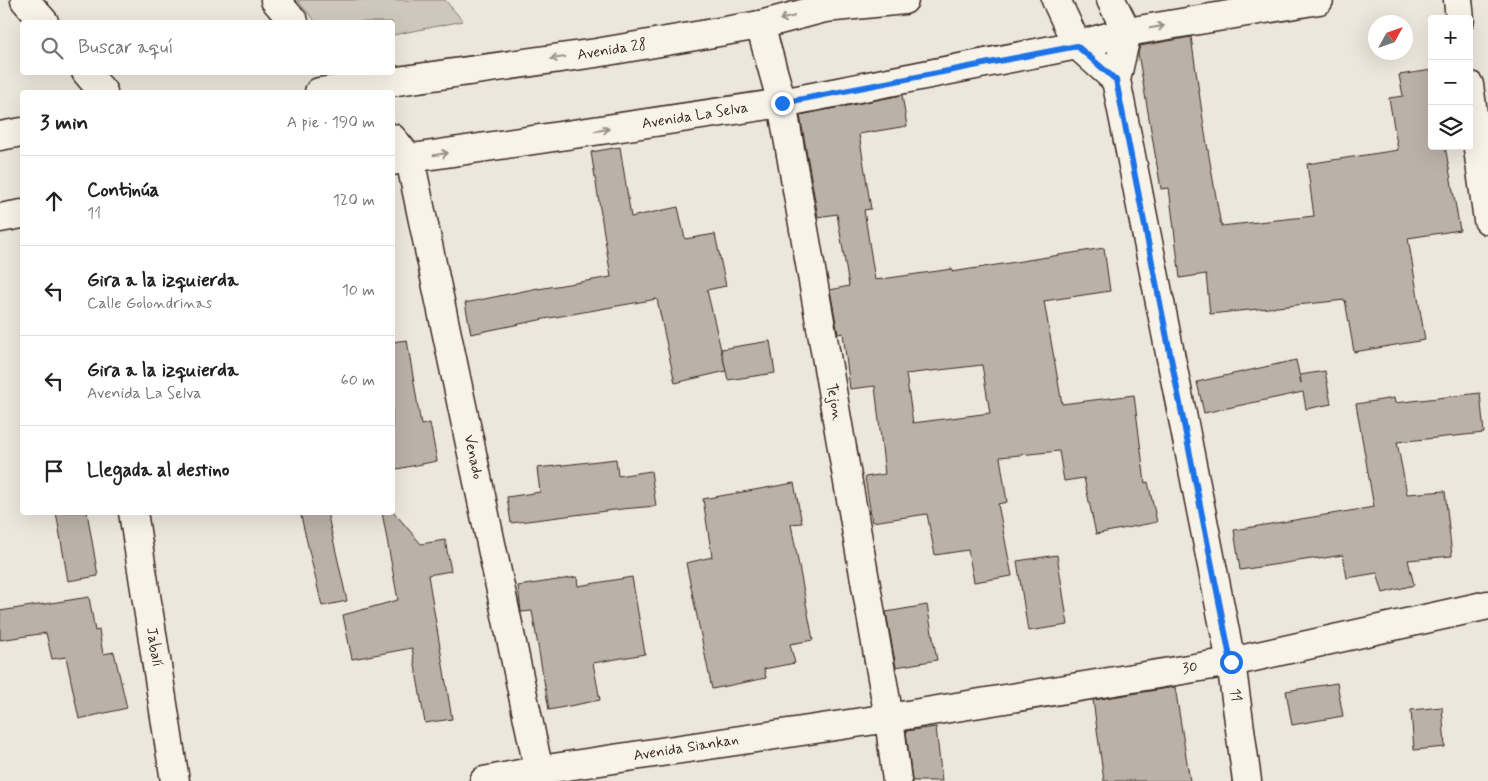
<!DOCTYPE html>
<html lang="es">
<meta charset="utf-8">
<style>
:root{--surface:#fff;--page:#f2f2f2;--text:#222;--muted:#767676;--line:#e0e0e0}
body{margin:0;font-family:Mynerve,sans-serif;background:var(--page);color:var(--text)}
.controls{position:absolute;right:15px;top:15px;display:grid;overflow:hidden;border-radius:5px;box-shadow:0 5px 20px #0002}
.controls button{width:45px;height:45px;display:grid;place-items:center;padding:0;border:0;border-bottom:1px solid var(--line);background:var(--surface);color:var(--text);font:25px sans-serif}
.compass{position:absolute;left:1368px;top:15px;width:45px;height:45px;border-radius:50%;background:var(--surface);box-shadow:0 5px 20px #0002;rotate:50deg}
.stop{position:absolute;width:15px;height:15px;margin:-11px;border:4px solid #1a73e8;border-radius:50%;background:#fff}
.stop.end{background:#1a73e8;border-color:#fff;box-shadow:0 1px 5px #0008}
.list{margin:0;padding:0;list-style:none}
h2{display:flex;justify-content:space-between;align-items:center;height:65px;margin:0;padding:0 20px;font-size:21px}
h2 small{font-size:16px;font-weight:400;color:var(--muted)}
.list li{display:grid;grid-template-columns:32px 1fr auto;gap:15px;align-items:center;box-sizing:border-box;height:90px;padding:0 20px;border-top:1px solid var(--line)}
.list b{display:block;font-size:19px;white-space:nowrap}
.list p{margin:0;font-size:16px;white-space:nowrap;color:var(--muted)}
.list em{font-size:16px;font-style:normal;color:var(--muted)}
.icon{flex:none;width:28px;height:28px;fill:none;stroke:currentColor;stroke-width:2;stroke-linecap:round;stroke-linejoin:round}
.map{position:relative;flex:none;width:1488px;height:781px;overflow:hidden}
.search{position:absolute;background:var(--surface);box-shadow:0 5px 20px #0002;left:20px;top:20px;width:375px;height:55px;display:flex;align-items:center;gap:12px;box-sizing:border-box;padding:0 18px;border-radius:5px;color:var(--muted);font-size:19px}
.panel{position:absolute;background:var(--surface);box-shadow:0 5px 20px #0002;left:20px;top:90px;width:375px;height:425px;border-radius:5px}
.map>svg:first-child{display:block}
.green{fill:#cec8bc;stroke:#84796d}
.building{fill:#bab2a7;stroke:#3b2a1e;fill-rule:evenodd}
.lines{fill:none;stroke-linecap:round;stroke-linejoin:round}
.minor-casing{stroke:#3b2a1e;stroke-width:31}
.minor{stroke:#f7f3e8;stroke-width:28}
.oneway{stroke:#998e83}
.route{stroke:#1a73e8;stroke-width:6}
.labels{text-anchor:middle;dominant-baseline:central;stroke-width:4;stroke-linejoin:round;paint-order:stroke}
.street-label{font-size:15px;fill:#3b2a1e;stroke:#f7f3e8}
</style>
<div class="map">
<svg width="1488" height="781" viewBox="0 0 1488 781">
<rect width="100%" height="100%" fill="#ece7dc"/>
<filter id="ink" filterUnits="userSpaceOnUse"><feTurbulence type="fractalNoise" baseFrequency=".02" numOctaves="2"/><feDisplacementMap in="SourceGraphic" scale="10" xChannelSelector="R" yChannelSelector="G"/><feConvolveMatrix kernelMatrix="1 2 1 2 8 2 1 2 1" color-interpolation-filters="sRGB"/></filter>
<g filter="url(#ink)">
<!-- green -->
<polygon class="green" points="297,0 445,0 463,21 393,35 392,22 316,22"/>
<!-- building -->
<g class="building">
<polygon points="1191,37 1205,133 1221,226 1314,216 1307,164 1398,150 1389,98 1403,96 1399,75 1432,70 1432,146 1445,146 1460,230 1408,238 1425,340 1354,352 1345,300 1210,314 1206,274 1180,278 1169,188 1161,189 1138,53 1140,46"/>
<path d="M902 95 907 126 859 134 871 209 864 210 875 280 952 269V272L1104 248 1110 291 1044 301 1062 404 1134 395 1145 483 1148 482 1157 522 1096 534 1084 478 1064 481 1059 451 1000 457 1007 502 998 504 1012 576 974 582 968 550 935 555 927 514 872 522 865 477 885 474 875 386 850 389 843 333 838 334 830 290 849 286 837 214 818 217 800 115ZM982 365 990 413 913 423 906 374Z"/>
<polygon points="620,147 631,217 678,207 685,239 715,234 726,286 707,290 726,371 675,383 657,299 544,319 471,334 465,303 538,288 538,289 611,277 591,152"/>
<polygon points="407,340 421,425 430,423 437,461 392,470 392,342"/>
<polygon points="770,341 775,373 728,380 721,349"/>
<polygon points="1296,360 1301,383 1300,375 1325,371 1331,404 1306,409 1303,392 1204,413 1197,382"/>
<polygon points="1480,393 1484,433 1397,442 1407,494 1445,491 1452,556 1408,560 1414,585 1383,593 1377,573 1347,578 1343,555 1318,559 1318,558 1240,570 1234,530 1374,507 1356,404 1394,398 1395,403"/>
<polygon points="616,459 618,476 651,471 656,506 622,509 511,523 507,497 540,492 537,468"/>
<polygon points="794,483 802,523 791,524 813,640 790,644 795,663 764,669 766,678 712,689 686,563 712,557 703,499"/>
<polygon points="392,510 421,544 445,540 451,571 428,575 452,719 425,723 412,648 352,659 343,615 398,600 382,512 392,512"/>
<polygon points="56,512 87,512 98,576 68,581"/>
<polygon points="300,512 327,512 347,601 322,606"/>
<polygon points="1057,555 1068,625 1028,631 1017,561"/>
<polygon points="577,577 578,586 632,577 645,654 593,663 600,700 549,710 532,611 521,612 518,586"/>
<polygon points="89,597 95,631 99,630 103,654 114,652 127,708 79,719 66,657 52,659 46,633 0,640 0,611"/>
<polygon points="927,605 937,660 896,667 886,612"/>
<polygon points="1337,683 1343,716 1292,725 1286,691"/>
<polygon points="1175,687 1190,781 1104,781 1093,700"/>
<polygon points="1442,707 1445,747 1414,750 1411,710"/>
<polygon points="936,727 942,781 912,781 906,731"/>
</g>
<g class="lines">
<defs>
<g id="minor">
<polyline points="25,0 44,22"/>
<polyline points="275,0 294,22"/>
<polyline points="1056,0 1077,45 1116,80"/>
<polyline points="1111,0 1127,32 1116,80 1231,662 1247,781"/>
<polyline points="1458,0 1460,19"/>
<polyline points="760,25 782,103 889,718 897,781"/>
<polyline points="86,72 103,92"/>
<polyline points="1469,85 1488,220"/>
<polyline points="319,92 596,53 760,25 825,8 904,0"/>
<polyline points="0,136 22,132"/>
<polyline points="392,138 410,159 541,781"/>
<polyline points="392,161 782,103 1077,45 1127,32 1319,0"/>
<polyline points="0,218 22,214"/>
<polyline points="133,512 175,781"/>
<polyline points="484,781 540,770 889,718 1231,662 1488,605"/>
</g>
</defs>
<!-- minor casing -->
<use href="#minor" class="minor-casing"/>
<!-- minor -->
<use href="#minor" class="minor"/>
</g>
<!-- one-way arrows -->
<defs><path id="oneway-shaft" d="M-6 0H5M1.5-3L5.5 0L1.5 3" fill="none" stroke-width="1.6" stroke-linecap="round" stroke-linejoin="round" transform="scale(1.25)"/></defs>
<g class="oneway">
<use href="#oneway-shaft" transform="translate(787 18) rotate(166)"/>
<use href="#oneway-shaft" transform="translate(1157 27) rotate(-9)"/>
<use href="#oneway-shaft" transform="translate(558 58) rotate(172)"/>
<use href="#oneway-shaft" transform="translate(602 130) rotate(-9)"/>
<use href="#oneway-shaft" transform="translate(441 154) rotate(-9)"/>
</g>
</g>
<g class="lines" filter="url(#ink)">
<!-- route -->
<polyline class="route" points="782,103 1077,46 1116,80 1231,662"/>
</g>
<g class="labels">
<!-- street labels -->
<g class="street-label">
<text transform="translate(612 50) rotate(-9)">Avenida 28</text>
<text transform="translate(695 116) rotate(-9)">Avenida La Selva</text>
<text transform="translate(834 402) rotate(80)">Tejon</text>
<text transform="translate(473 457) rotate(78)">Venado</text>
<text transform="translate(154 647) rotate(81)">Jabalí</text>
<text transform="translate(1190 668) rotate(-9)">30</text>
<text transform="translate(1235 695) rotate(83)">11</text>
<text transform="translate(686 748) rotate(-9)">Avenida Siankan</text>
</g>
</g>
</svg>
<div class="controls">
<button>+</button>
<button>−</button>
<button><svg class="icon" aria-label="layers" viewBox="0 0 24 24"><path d="M12 4l9 5-9 5-9-5zM3 14l9 5 9-5"/></svg></button>
</div>
<svg class="compass" viewBox="-18 -18 36 36"><path d="M0-13l5 13h-10z" fill="#e53935"/><path d="M0 13l5-13h-10z" fill="#767676"/></svg>
<div class="stop" style="left:1231px;top:662px"></div>
<div class="stop end" style="left:782px;top:103px"></div>
<div class="search"><svg class="icon" aria-label="search" viewBox="0 0 24 24"><circle cx="10" cy="10" r="6"/><path d="M15 15l6 6"/></svg>Buscar aquí</div>
<section class="panel">
<h2>3 min<small>A pie · 190 m</small></h2>
<ul class="list">
<li><svg class="icon" aria-label="ahead" viewBox="0 0 24 24"><path d="M12 20V5M6 11l6-6 6 6"/></svg><div><b>Continúa</b><p>11</p></div><em>120 m</em></li>
<li><svg class="icon" aria-label="left" viewBox="0 0 24 24"><path d="M17 20v-9H6M10 6l-5 5 5 5"/></svg><div><b>Gira a la izquierda</b><p>Calle Golondrinas</p></div><em>10 m</em></li>
<li><svg class="icon" aria-label="left" viewBox="0 0 24 24"><path d="M17 20v-9H6M10 6l-5 5 5 5"/></svg><div><b>Gira a la izquierda</b><p>Avenida La Selva</p></div><em>60 m</em></li>
<li><svg class="icon" aria-label="arrive" viewBox="0 0 24 24"><path d="M6 21V4h12l-3 4 3 4H6"/></svg><div><b>Llegada al destino</b></div></li>
</ul>
</section>
</div>
